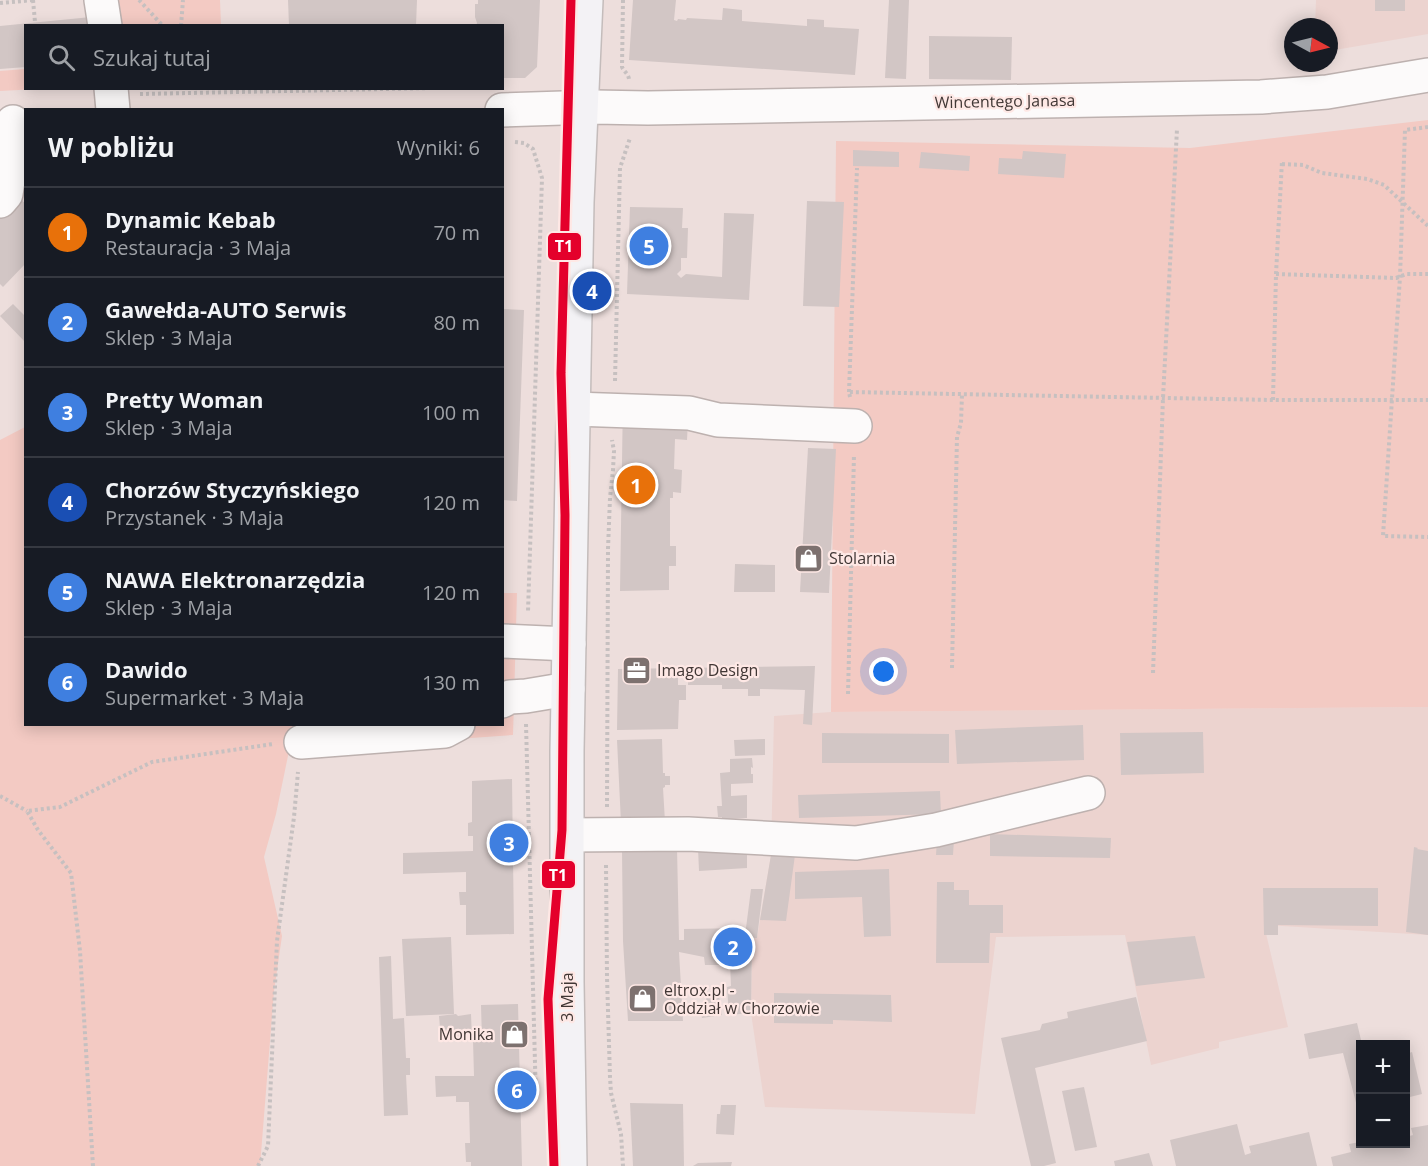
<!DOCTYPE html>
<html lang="pl">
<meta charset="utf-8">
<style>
:root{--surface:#171b24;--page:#242831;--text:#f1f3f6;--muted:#9ea1a6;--line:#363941;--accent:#7d716f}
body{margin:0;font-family:"Open Sans",sans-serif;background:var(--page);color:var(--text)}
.controls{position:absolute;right:18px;bottom:18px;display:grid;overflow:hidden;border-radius:0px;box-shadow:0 3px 15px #0003}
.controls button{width:54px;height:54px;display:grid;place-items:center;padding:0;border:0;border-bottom:2px solid var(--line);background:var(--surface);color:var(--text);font:30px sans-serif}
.compass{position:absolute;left:1284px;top:18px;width:54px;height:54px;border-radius:50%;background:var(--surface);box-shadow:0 3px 15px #0003;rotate:97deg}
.you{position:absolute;left:884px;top:672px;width:21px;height:21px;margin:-15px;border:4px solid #fff;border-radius:50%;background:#1a73e8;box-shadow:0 0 0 9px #1a73e833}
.badge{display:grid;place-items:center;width:39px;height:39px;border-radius:50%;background:var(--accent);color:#fff;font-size:20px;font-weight:700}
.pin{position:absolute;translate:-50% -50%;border:3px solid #fff;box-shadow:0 2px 6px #0006}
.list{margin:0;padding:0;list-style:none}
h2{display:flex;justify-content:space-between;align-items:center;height:78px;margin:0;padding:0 24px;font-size:26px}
h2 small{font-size:20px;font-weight:400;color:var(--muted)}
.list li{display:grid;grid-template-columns:39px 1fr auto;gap:18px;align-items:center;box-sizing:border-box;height:90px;padding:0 24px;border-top:2px solid var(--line)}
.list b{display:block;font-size:22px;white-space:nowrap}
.list p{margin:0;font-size:20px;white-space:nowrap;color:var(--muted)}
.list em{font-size:20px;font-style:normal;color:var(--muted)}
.icon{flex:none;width:33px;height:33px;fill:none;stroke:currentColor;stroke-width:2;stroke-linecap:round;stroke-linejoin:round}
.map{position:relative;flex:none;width:1428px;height:1166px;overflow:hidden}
.search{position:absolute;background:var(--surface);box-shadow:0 3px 15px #0003;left:24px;top:24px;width:480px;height:66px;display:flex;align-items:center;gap:15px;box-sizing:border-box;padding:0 21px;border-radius:0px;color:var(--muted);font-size:22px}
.panel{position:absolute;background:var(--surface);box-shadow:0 3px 15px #0003;left:24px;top:108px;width:480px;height:618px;border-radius:0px}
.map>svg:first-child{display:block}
.built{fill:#ecd3cf}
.green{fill:#f3cac3}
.building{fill:#d2c6c5}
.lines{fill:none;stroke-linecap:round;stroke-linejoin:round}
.minor-casing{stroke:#bdb1af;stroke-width:36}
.major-casing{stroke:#c4bcbb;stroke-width:36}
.path{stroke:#c6c0c0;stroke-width:4;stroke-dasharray:3 3;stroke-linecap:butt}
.minor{stroke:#fcfafa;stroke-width:33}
.major{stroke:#f3f2f5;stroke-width:33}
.tram-1-casing{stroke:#fee8e5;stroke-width:14}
.tram-1{stroke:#e4002b;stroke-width:9}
.labels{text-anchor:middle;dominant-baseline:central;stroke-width:4.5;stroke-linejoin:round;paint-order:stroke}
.street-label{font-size:16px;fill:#413735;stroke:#fee8e5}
.poi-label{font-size:16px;fill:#413735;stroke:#fee8e5;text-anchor:start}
.line-badge{stroke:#fee8e5;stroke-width:2}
.badge-label{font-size:16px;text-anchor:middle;font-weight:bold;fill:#fff}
</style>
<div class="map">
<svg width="1428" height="1166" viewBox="0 0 1428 1166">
<rect width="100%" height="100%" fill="#eddedc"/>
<!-- built -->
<g class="built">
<polygon points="1316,0 1428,0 1428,34 1329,51 1329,27 1315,27"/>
<polygon points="1428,707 1428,935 1264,925 1288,1027 1219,1042 1219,1048 1151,1065 1125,935 996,937 985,1025 975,1114 765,1107 751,1013 752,938 757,938 771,855 774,716 831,712"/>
</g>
<!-- green -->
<g class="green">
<polygon points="111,0 220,0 221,25 116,25"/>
<polygon points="25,69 26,88 38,89 0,91 0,71"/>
<polygon points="1428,120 1428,707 831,712 836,141 1190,148"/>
<polygon points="25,427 26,724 502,724 503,593 517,593 513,735 289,751 276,814 264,857 282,936 274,991 260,1166 0,1166 0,440"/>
</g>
<!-- building -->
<g class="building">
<polygon points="288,0 417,0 416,26 289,26"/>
<polygon points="478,0 540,0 537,67 525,78 502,78 502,26 476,26 477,23 475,17 475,4 478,4"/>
<polygon points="633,0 676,0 674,20 677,21 678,19 686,20 687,18 722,20 723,8 742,10 742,21 807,26 807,19 824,20 824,27 859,29 855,75 629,60"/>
<polygon points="889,0 909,0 906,79 885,78"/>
<rect x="1375" y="0" width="30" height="11"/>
<polygon points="91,17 92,26 26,26 26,67 0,69 0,26"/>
<polygon points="929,36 1012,37 1011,80 929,79"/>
<polygon points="853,150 899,152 899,167 853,166"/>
<polygon points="1023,151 1066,154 1064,178 998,174 999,158 1022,159"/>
<polygon points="921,152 970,156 969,171 919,168"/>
<polygon points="20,199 26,204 26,263 3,287 0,284 0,219"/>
<polygon points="807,201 844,202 839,307 803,306"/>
<polygon points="630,207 683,208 682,228 688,228 687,258 681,258 681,270 677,274 681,278 686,274 722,277 724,213 754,214 749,300 627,294"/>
<polygon points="13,304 26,317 26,343 0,316"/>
<polygon points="502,309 524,310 517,501 502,500"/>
<polygon points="623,397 689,400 687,440 675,439 674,469 682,470 681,493 673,492 673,498 670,498 670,546 676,546 676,566 669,566 669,590 620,591"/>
<polygon points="808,448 836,449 829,593 800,592"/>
<polygon points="735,564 775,565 775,592 734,592"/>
<polygon points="815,666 812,725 803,724 805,690 760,689 760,696 748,696 748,689 722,689 722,685 688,685 688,678 678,678 678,685 686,685 686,700 679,700 678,729 617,730 618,669"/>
<polygon points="1083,725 1084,760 957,764 955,730"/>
<polygon points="1203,732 1204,773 1121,775 1120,733"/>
<polygon points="822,733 949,734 949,763 822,763"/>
<polygon points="662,739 663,773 665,773 665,776 670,776 670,785 665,785 665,787 663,788 665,822 621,823 617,740"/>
<polygon points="765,739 765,755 735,756 734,740"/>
<polygon points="752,758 753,768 751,767 751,774 753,774 753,783 731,784 731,796 747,795 747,818 722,819 722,817 718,817 717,806 722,806 720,773 730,772 730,759"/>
<polygon points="512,779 514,934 466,935 466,905 460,905 459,892 466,892 466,872 403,874 403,853 473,851 473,836 468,836 468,823 472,822 472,781"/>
<polygon points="940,791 941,814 799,818 798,795"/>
<polygon points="990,834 1111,838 1110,858 990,856"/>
<polygon points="937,839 954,840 953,855 936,855"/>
<polygon points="747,846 747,868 699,871 698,848"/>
<polygon points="1414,847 1418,848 1417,849 1428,851 1428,935 1406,932"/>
<polygon points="677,848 679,940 684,940 684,929 746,928 751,889 763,889 757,938 752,938 751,1013 729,1015 727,987 731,986 730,962 723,962 724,965 705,965 704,957 679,952 683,1021 628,1021 623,941 622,850"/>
<polygon points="771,855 795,855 786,921 760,920"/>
<polygon points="889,869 891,936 864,937 862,897 795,899 795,872"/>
<polygon points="937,882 954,882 954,890 969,890 969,905 1003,905 1003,933 990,933 989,963 936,963"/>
<polygon points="1263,888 1378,888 1378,926 1278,925 1278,935 1264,935"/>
<polygon points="1195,936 1205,978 1136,986 1127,942"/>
<polygon points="451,937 454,1014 406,1016 402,939"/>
<polygon points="391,956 393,1019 404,1018 406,1058 410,1058 410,1075 406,1075 408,1115 384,1116 379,957"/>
<polygon points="718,990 722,1015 702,1018 699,1004 707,1003 705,993"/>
<polygon points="774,993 891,995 892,1022 833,1020 833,1024 774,1023"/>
<polygon points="1136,997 1147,1041 1035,1068 1056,1163 1044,1166 1031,1166 1001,1038 1040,1030 1042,1024 1068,1018 1067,1012"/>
<polygon points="518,1004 522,1166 471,1166 471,1162 466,1162 465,1143 470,1143 469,1102 456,1102 456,1096 436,1097 435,1076 474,1076 473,1040 482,1040 481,1005"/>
<polygon points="456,1014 458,1016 471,1014 472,1038 441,1040 439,1016"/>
<polygon points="1357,1023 1362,1044 1360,1044 1360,1118 1343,1053 1309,1059 1304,1034"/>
<polygon points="1412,1052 1422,1094 1406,1098 1406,1054"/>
<polygon points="1084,1087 1097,1147 1075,1151 1062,1091"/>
<polygon points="630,1103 683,1104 684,1166 633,1166"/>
<polygon points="721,1105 736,1105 734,1135 716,1134 717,1114 720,1114"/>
<polygon points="1237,1124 1245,1155 1251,1153 1249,1146 1309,1132 1317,1166 1176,1166 1170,1140"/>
<polygon points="1428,1125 1428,1166 1333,1166 1331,1157 1351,1152 1349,1144 1360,1142 1360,1144 1406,1144 1406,1137 1413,1135 1411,1128"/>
<polygon points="1149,1153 1153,1166 1115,1166 1114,1161"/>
<polygon points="732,1162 731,1166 693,1166 698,1163"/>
</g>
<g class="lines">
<defs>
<g id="minor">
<polyline points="101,0 105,26"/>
<polyline points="111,88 113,110"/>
<polyline points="502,110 594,107 648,108 1261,97 1327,92 1428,75"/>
<polyline points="0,201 6,194 13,149 13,122"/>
<polyline points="574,409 689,413 718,420 855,426"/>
<polyline points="502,641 569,644"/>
<polyline points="502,701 510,697 526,696 568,689"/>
<polyline points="301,742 445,731 458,724"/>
<polyline points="568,835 688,834 856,843 936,830 1088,793"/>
</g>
<polyline id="major" points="570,1166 567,982 567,751 577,202 586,0"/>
</defs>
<!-- minor casing -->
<use href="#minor" class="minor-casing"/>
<!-- major casing -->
<use href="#major" class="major-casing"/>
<!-- path -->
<g class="path">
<polyline points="33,0 35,22"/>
<polyline points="139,0 163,26"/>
<path d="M623 0 622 67C624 72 628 73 629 79"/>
<polyline points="0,3 34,0"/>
<polyline points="181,26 183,0"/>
<polyline points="140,94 434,88"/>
<polyline points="1428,127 1405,130 1400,277 1383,536 1428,537"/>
<polyline points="515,142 524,143 533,149 542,178 528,612"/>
<polyline points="1282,164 1303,165 1322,173 1367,179 1384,185 1428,226"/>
<polyline points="1276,274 1396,278 1407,274 1428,274"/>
<polyline points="615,381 620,168 630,138"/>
<polyline points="849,392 857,168"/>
<polyline points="850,397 849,392 1273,400 1428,400"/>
<polyline points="1273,400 1276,274 1282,161"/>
<polyline points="952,668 957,437 961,423 962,394"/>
<polyline points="1153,673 1163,398 1177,129"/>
<polyline points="848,694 854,455"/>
<polyline points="526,724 536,1101"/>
<polyline points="0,796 27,811"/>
<polyline points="607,807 608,549 610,498 613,470 614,451 612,440"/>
<polyline points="606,865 607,977 610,1077 611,1093 621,1134 623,1166"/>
<polyline points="93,1166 80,951 71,873 38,830 27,811 60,807 152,762 273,744"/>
<polyline points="258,1166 268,1146 277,941 294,817 298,772"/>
</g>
<!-- minor -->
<use href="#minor" class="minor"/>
<!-- major -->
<use href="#major" class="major"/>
<defs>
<polyline id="tram-1" points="554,1166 548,999 562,830 565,515 561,373 571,0"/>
</defs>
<!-- tram-1 casing -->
<use href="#tram-1" class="tram-1-casing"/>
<!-- tram-1 -->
<use href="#tram-1" class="tram-1"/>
</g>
<!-- icons -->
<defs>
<symbol id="shop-square" viewBox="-11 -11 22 22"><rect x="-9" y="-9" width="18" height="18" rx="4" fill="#7d716f" stroke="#fee8e5"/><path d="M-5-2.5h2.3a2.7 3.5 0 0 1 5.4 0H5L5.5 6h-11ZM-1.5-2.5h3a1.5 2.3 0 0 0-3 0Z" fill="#fff"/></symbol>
<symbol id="office-square" viewBox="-11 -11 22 22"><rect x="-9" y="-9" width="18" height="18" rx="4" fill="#7d716f" stroke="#fee8e5"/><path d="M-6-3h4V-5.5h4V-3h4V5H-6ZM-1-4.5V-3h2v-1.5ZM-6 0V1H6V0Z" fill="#fff"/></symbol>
</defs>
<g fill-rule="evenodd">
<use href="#shop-square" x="792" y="542" width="33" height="33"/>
<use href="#office-square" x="620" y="654" width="33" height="33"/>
<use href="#shop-square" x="626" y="982" width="33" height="33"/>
<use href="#shop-square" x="498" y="1018" width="33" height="33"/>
</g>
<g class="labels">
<!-- street labels -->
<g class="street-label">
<text transform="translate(1005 101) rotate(-1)">Wincentego Janasa</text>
<text transform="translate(567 997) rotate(-90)">3 Maja</text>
</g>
<!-- poi labels -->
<g class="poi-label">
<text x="829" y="558">Stolarnia</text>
<text x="657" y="670">Imago Design</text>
<text x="664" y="990">eltrox.pl -<tspan x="664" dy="18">Oddział w Chorzowie</tspan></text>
<text x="494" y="1034" text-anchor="end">Monika</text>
</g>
</g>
<g class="line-badge">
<rect x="547" y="232" width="35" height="29" rx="6" fill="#e4002b"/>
<rect x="541" y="860" width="35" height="29" rx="6" fill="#e4002b"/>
</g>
<g class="badge-label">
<text x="564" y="252">T1</text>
<text x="558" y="881">T1</text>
</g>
</svg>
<div class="controls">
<button>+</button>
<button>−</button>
</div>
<svg class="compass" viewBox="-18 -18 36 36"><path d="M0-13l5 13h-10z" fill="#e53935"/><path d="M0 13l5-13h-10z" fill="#9ea1a6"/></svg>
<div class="you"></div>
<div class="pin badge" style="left:636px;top:485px;background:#e8710a">1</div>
<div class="pin badge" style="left:733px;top:947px;background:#3f7fe0">2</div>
<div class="pin badge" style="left:509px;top:843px;background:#3f7fe0">3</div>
<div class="pin badge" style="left:592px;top:291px;background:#1a4fb4">4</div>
<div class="pin badge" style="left:649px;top:246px;background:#3f7fe0">5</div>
<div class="pin badge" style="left:517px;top:1090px;background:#3f7fe0">6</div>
<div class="search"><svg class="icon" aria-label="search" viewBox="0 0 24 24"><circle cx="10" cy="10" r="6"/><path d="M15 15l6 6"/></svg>Szukaj tutaj</div>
<section class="panel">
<h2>W pobliżu<small>Wyniki: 6</small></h2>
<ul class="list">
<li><span class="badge" style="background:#e8710a">1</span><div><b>Dynamic Kebab</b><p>Restauracja · 3 Maja</p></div><em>70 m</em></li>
<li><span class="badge" style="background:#3f7fe0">2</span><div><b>Gawełda-AUTO Serwis</b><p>Sklep · 3 Maja</p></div><em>80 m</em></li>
<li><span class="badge" style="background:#3f7fe0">3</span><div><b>Pretty Woman</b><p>Sklep · 3 Maja</p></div><em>100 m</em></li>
<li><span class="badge" style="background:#1a4fb4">4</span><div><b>Chorzów Styczyńskiego</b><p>Przystanek · 3 Maja</p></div><em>120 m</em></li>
<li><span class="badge" style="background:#3f7fe0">5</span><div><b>NAWA Elektronarzędzia</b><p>Sklep · 3 Maja</p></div><em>120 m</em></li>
<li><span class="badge" style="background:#3f7fe0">6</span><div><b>Dawido</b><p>Supermarket · 3 Maja</p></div><em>130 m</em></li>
</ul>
</section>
</div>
